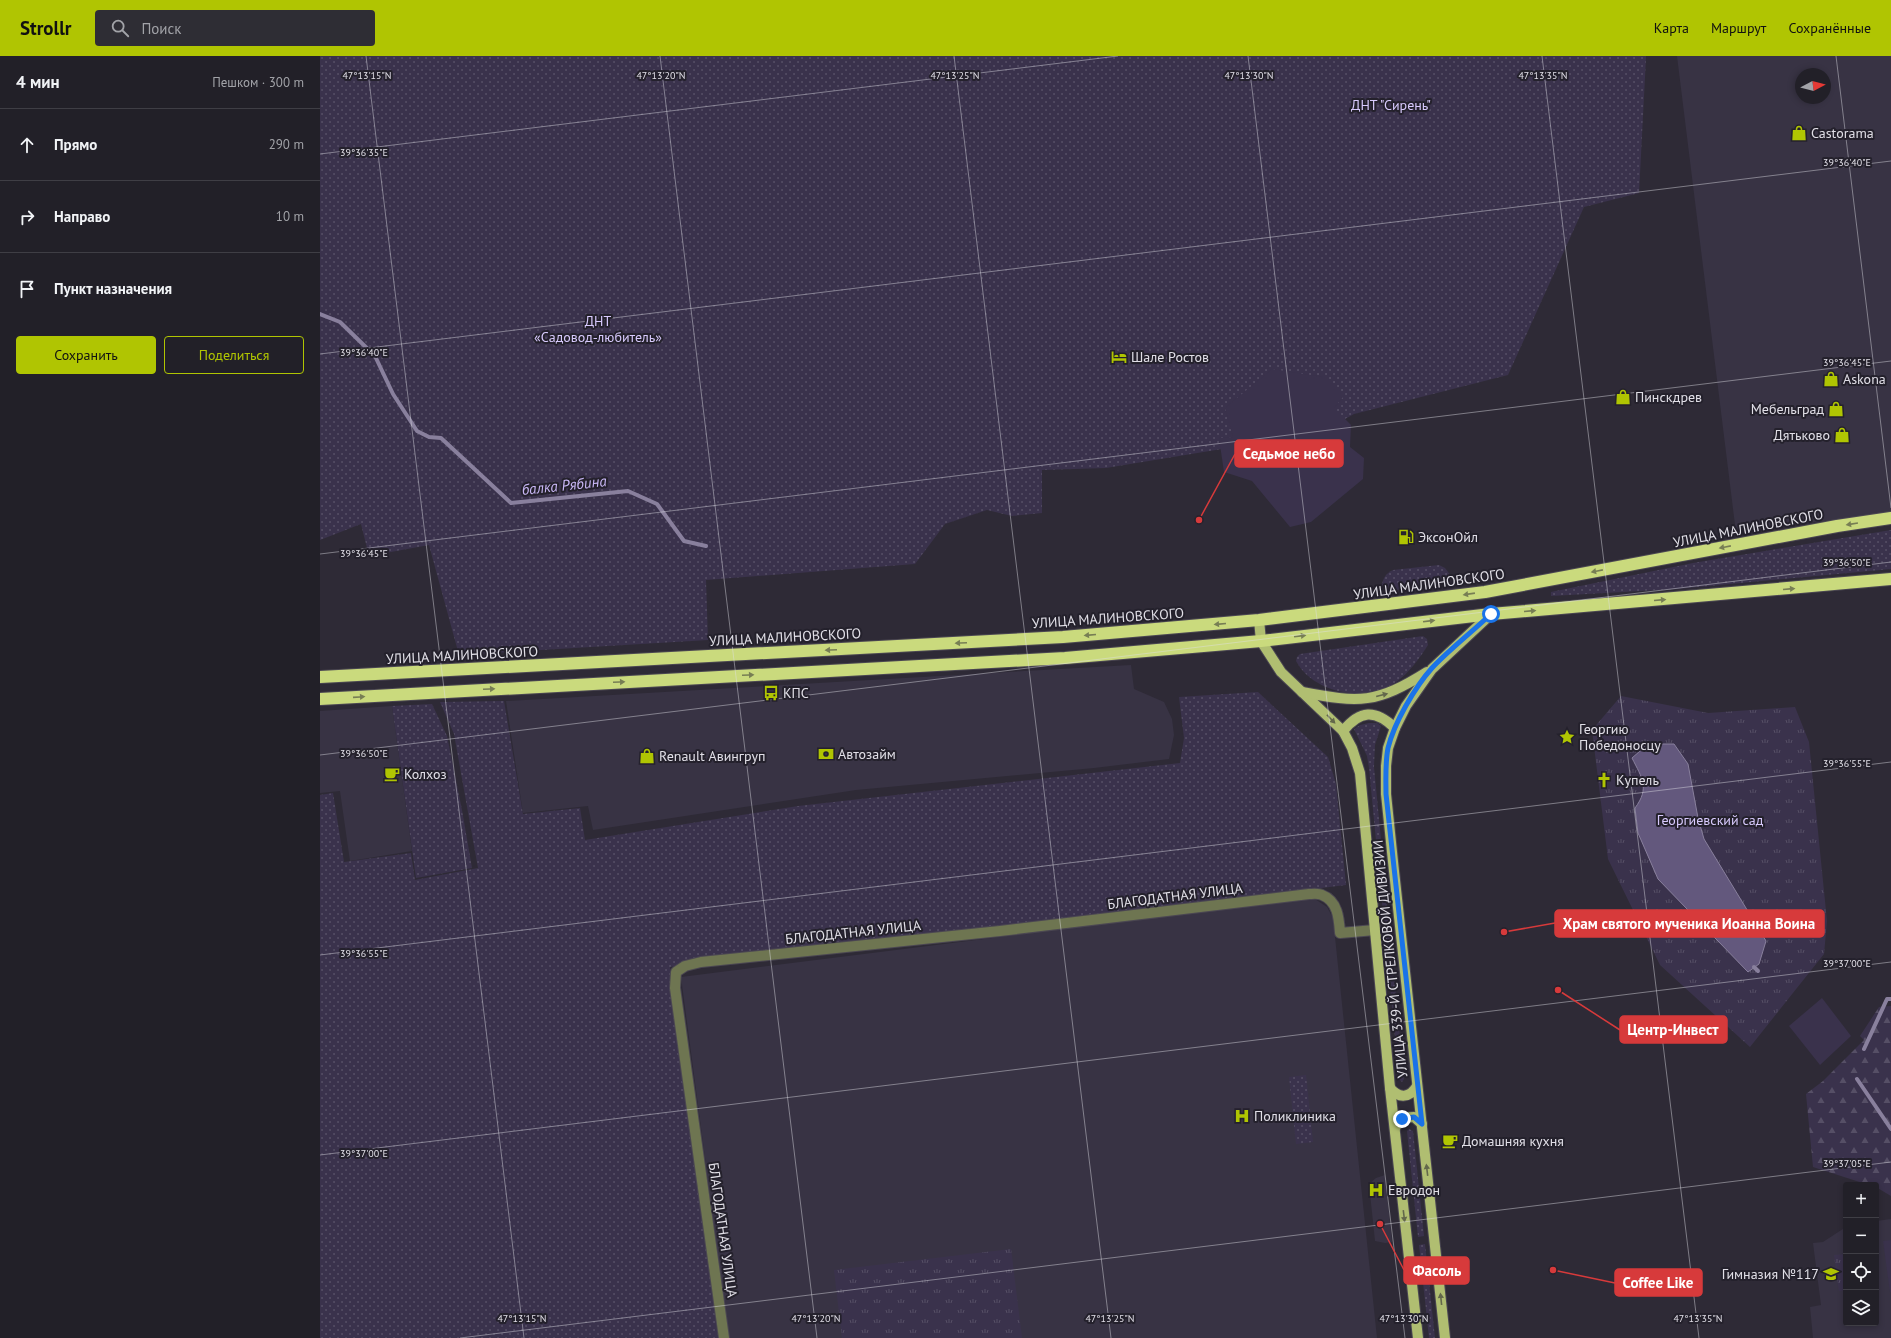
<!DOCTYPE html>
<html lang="ru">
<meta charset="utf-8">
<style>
:root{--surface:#222028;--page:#2e2d34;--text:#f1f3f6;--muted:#a2a3a8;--line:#3f3e45;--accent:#b0c502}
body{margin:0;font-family:"PT Sans",sans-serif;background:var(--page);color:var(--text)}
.controls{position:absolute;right:12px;bottom:12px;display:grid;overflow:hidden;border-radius:4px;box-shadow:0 2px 6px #0003}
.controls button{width:36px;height:36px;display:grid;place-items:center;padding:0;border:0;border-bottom:1px solid var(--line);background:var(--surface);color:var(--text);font:20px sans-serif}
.compass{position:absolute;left:1475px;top:12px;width:36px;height:36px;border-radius:50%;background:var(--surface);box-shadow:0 2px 6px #0003;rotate:83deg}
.stop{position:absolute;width:12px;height:12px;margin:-9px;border:3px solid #1a73e8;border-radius:50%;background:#fff}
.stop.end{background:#1a73e8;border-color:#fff;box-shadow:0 1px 4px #0008}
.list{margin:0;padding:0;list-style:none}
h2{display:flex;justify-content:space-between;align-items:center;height:52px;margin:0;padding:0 16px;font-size:17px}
h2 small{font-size:13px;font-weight:400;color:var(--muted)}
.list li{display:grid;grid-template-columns:26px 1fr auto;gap:12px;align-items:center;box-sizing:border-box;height:72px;padding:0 16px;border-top:1px solid var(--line)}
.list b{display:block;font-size:15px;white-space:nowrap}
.list em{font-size:13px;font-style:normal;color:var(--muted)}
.actions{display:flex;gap:8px;padding:12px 16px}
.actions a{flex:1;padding:9px 0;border:1px solid var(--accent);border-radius:4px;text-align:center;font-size:14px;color:var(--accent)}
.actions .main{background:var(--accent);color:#111}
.icon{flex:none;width:22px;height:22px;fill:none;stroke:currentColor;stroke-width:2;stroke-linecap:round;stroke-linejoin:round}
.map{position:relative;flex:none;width:1571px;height:1282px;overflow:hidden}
header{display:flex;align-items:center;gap:24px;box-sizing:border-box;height:56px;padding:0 20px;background:var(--accent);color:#111}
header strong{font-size:19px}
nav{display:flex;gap:22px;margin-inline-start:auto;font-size:14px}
.search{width:280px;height:36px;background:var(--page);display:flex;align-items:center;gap:10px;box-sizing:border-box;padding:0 14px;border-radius:4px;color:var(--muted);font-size:15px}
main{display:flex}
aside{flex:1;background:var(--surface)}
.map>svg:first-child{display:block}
.built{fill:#383344;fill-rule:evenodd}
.grass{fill:url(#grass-dots)}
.forest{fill:url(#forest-firs)}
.park{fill:url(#park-tufts)}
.pitch{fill:#3a324c}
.water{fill:#63587d;stroke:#89809d}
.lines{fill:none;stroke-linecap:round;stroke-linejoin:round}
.stream{stroke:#89809d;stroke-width:4}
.minor-casing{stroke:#4b4752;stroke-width:12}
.major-casing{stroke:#4b4752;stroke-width:12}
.highway-casing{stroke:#4b4752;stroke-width:14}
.minor{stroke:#6e7551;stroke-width:10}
.major{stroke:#b0be71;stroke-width:10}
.highway{stroke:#cada7d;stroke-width:12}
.oneway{fill:#777e54}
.oneway2{fill:#63684b}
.route{stroke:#1a73e8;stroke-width:5}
.ticks{fill:none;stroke:#e1dfe7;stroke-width:1;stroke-opacity:0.45}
.labels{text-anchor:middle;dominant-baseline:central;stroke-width:4;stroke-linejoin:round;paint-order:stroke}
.park-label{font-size:14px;fill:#d8cafd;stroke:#24212c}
.poi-label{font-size:14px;fill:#e1dfe7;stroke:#24212c;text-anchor:start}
.street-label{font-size:14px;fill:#e1dfe7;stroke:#24212c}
.water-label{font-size:15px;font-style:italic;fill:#cab8f7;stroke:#24212c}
.ticks-label{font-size:10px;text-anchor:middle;fill:#e1dfe7;stroke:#24212c;stroke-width:4;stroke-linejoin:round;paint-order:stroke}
.leader{fill:none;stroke:#d73a3b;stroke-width:1.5}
.callout-dot{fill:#d73a3b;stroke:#24212c;stroke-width:1.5}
.callout{fill:#d73a3b;stroke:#d73a3b;stroke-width:1.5}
.callout-label{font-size:15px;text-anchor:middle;font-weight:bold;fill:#fff}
</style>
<header>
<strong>Strollr</strong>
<div class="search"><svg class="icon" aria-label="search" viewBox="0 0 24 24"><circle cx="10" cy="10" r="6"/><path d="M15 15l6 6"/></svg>Поиск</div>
<nav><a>Карта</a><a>Маршрут</a><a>Сохранённые</a></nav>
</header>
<main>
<aside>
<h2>4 мин<small>Пешком · 300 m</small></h2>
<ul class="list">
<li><svg class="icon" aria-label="ahead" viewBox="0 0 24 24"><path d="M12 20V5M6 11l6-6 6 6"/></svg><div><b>Прямо</b></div><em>290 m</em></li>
<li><svg class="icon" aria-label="right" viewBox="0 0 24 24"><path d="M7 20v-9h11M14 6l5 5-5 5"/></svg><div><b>Направо</b></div><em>10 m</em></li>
<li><svg class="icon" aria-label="arrive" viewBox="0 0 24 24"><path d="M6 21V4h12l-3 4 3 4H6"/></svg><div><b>Пункт назначения</b></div></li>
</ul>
<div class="actions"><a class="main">Сохранить</a><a>Поделиться</a></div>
</aside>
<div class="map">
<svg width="1571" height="1282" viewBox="0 0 1571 1282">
<defs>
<pattern id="grass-dots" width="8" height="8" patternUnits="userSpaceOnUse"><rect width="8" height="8" fill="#3a324c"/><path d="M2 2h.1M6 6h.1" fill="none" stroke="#564f66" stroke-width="1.8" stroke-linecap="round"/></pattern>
<pattern id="forest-firs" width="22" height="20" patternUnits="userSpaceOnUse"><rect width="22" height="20" fill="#3a324c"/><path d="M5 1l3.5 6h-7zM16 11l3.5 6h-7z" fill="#564f66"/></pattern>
<pattern id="park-tufts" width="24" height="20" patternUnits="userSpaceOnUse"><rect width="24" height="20" fill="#3a324c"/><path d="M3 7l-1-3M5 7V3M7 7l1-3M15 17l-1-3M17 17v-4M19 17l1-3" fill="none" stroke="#564f66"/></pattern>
</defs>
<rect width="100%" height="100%" fill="#2e2a36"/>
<!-- built -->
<g class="built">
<path d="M1357 0H1571V456L1416 477ZM1481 18H1505V42H1481Z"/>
<polygon points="811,609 814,633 844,646 852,663 854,679 849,703 774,712 536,734 273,774 268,750 203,757 186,645"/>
<polygon points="72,650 92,795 30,805 20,735 0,737 0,655"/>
<polygon points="984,843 995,843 1007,851 1013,862 1057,1282 409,1282 361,921"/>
<polygon points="1065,1119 1072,1186 1065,1187 1055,1185 1049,1128 1056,1122"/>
<polygon points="1571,1163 1571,1282 1493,1282 1490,1251 1501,1249 1493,1187 1503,1186 1526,1171 1526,1267 1556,1267 1556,1165"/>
</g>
<!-- grass -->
<g class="grass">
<polygon points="0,0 1326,0 1326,2 1319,137 1264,151 1188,319 1034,358 1000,377 786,412 722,414 722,457 692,460 667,454 625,468 595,508 386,524 388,584 139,599 109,489 49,500 41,468 0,484"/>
<polygon points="1571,474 1571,513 1357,533 1231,540 1231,536 1373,507"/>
<path d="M1119 509 1125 512 1131 520 1128 526 1067 535 1062 529C1063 522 1066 517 1073 514Z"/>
<path d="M1103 580 1107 583 1108 589C1099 603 1089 617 1076 626 1046 647 994 638 976 605L977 601 980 598Z"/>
<polygon points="938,636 1008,701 1016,728 1026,829 350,911 398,1282 0,1282 0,739 13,737 24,806 91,797 95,824 158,812 134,678 120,646 184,645 203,758 260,752 265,784 478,750 860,707 864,682 859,641"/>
<polygon points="112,648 127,680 142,754 152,812 96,822 72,650"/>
<polygon points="1049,667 1057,667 1061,670 1055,689 1054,711 1084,1023 1082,1026 1079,1023 1049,712 1047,700 1034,673 1040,669"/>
<polygon points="986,1019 993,1086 976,1088 969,1021"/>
<polygon points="1089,1073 1093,1075 1104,1180 1098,1181 1087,1075"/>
<polygon points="1105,1188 1115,1282 1109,1282 1099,1189"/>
</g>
<!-- forest -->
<polygon class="forest" points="1571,950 1571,1140 1556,1131 1556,1129 1549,1129 1493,1111 1486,1038 1503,1025 1544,984 1540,980 1559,951"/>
<!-- park -->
<g class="park">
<polygon points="1301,640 1388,657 1475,651 1489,686 1507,865 1504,898 1430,991 1340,909 1288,803 1272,674"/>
<polygon points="691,1193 702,1282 522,1282 514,1214"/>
<polygon points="1526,1198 1526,1234 1519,1235 1514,1199"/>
</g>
<!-- pitch -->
<g class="pitch">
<polygon points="952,313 1003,321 1023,341 1014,352 1031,369 1030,391 1044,402 1043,423 991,466 970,471 932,425 904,416 899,382 913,381 905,352"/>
<polygon points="1502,942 1531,980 1500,1009 1469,970"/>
<polygon points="1571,1184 1571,1236 1570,1236 1563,1185"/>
</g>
<!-- water -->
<path class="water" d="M1328 688H1354L1368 708 1378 762 1384 783 1446 885 1439 908 1428 916 1338 823 1318 777 1315 752C1330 732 1322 722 1312 702Z"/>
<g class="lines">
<!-- stream -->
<g class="stream">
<polyline points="0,258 20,266 55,300 73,338 97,375 109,381 121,382 191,447 308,435 337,448 364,485 386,490"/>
<polyline points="1434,911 1438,915"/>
<polyline points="1544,993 1567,943 1571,943"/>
<polyline points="1537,1023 1571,1073"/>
</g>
<defs>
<path id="minor" d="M404 1282 355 932 356 916 365 910 381 906 680 875 989 838C992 838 998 837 1002 839 1018 845 1019 863 1020 877L1055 874"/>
<g id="major">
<polyline points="939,564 941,585 961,616 1023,675 1032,692 1040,717 1070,1032 1098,1282"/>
<path d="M982 636C1040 647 1056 648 1107 616"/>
<path d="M1023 675C1040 654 1055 653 1075 672"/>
<path d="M1070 1032C1079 1043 1090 1042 1097 1030"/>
<path d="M1075 1072C1080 1064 1084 1061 1094 1061L1102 1068"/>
<polyline points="1125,1282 1074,815 1066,738 1066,710 1068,692 1075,672 1086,650 1112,613 1171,558"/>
</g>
<g id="highway">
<polyline points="0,621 743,581 939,564 1165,536 1517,470 1571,462"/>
<polyline points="0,643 745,602 941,585 1171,558 1571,523"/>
</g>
</defs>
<!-- minor casing -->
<use href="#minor" class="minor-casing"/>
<!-- major casing -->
<use href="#major" class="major-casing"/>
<!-- highway casing -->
<use href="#highway" class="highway-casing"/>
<!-- minor -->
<use href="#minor" class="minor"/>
<!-- major -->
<use href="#major" class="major"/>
<!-- highway -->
<use href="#highway" class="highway"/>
</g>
<!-- one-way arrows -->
<defs><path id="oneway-solid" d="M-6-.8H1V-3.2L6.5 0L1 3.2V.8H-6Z"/></defs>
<g class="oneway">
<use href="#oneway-solid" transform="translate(1532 468) rotate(171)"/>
<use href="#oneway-solid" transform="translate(1405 491) rotate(169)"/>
<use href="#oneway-solid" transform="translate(1277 515) rotate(169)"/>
<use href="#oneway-solid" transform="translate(1469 533) rotate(-5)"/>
<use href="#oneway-solid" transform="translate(1149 538) rotate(172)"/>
<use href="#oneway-solid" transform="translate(1340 544) rotate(-5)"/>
<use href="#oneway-solid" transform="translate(1210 555) rotate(-5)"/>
<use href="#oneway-solid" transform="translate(1109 565) rotate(-7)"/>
<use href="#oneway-solid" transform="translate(900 568) rotate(175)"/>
<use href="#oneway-solid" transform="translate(770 579) rotate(175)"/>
<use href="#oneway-solid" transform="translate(980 580) rotate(-7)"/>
<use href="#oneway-solid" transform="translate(641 587) rotate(177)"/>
<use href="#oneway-solid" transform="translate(511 594) rotate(177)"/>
<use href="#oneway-solid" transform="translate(428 619) rotate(-3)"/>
<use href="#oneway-solid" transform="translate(299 626) rotate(-3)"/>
<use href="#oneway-solid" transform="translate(169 633) rotate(-3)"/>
<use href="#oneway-solid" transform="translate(39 641) rotate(-4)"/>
</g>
<g class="oneway2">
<use href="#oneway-solid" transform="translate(1062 639) rotate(-14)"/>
<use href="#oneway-solid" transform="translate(1011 663) rotate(46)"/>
<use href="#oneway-solid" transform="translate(1107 1114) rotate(-97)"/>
<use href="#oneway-solid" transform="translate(1084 1160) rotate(83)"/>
<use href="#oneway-solid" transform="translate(1121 1243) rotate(-96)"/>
</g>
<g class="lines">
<!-- route -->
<path class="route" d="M1082 1063 1094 1061 1102 1068 1066 738C1066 723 1065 707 1068 692 1074 667 1095 631 1112 612 1130 593 1152 576 1171 558"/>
</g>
<!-- ticks -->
<path class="ticks" d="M46 0 204 1282M340 0 497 1282M634 0 791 1282M928 0 1085 1282M1222 0 1379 1282M1516 0 1571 452M0 98 798 0M0 298 1571 105M0 498 1571 305M0 699 1571 506M0 899 1571 706M0 1099 1571 906M140 1282 1571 1106"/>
<!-- icons -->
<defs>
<symbol id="shop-bare" viewBox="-9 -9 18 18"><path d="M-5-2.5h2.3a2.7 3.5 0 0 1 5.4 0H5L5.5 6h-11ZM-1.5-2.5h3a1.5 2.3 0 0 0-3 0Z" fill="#b0c502" stroke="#24212c" stroke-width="2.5" paint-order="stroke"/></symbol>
<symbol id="hotel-bare" viewBox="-9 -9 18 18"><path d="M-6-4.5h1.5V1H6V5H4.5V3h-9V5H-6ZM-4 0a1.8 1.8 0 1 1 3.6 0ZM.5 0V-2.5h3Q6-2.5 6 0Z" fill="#b0c502" stroke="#24212c" stroke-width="2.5" paint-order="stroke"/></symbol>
<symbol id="fuel-bare" viewBox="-9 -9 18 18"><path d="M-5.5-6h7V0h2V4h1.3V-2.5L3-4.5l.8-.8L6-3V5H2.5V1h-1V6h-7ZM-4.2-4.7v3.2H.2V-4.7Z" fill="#b0c502" stroke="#24212c" stroke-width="2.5" paint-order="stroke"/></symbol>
<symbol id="bus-bare" viewBox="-9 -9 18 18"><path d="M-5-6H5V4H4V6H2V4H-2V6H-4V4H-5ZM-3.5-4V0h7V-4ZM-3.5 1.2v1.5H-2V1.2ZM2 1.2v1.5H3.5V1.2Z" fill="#b0c502" stroke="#24212c" stroke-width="2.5" paint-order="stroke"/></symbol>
<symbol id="sight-bare" viewBox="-9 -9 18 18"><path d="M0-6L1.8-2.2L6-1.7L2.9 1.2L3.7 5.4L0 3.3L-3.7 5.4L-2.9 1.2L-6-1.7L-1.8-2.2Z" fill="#b0c502" stroke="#24212c" stroke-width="2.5" paint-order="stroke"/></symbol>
<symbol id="bank-bare" viewBox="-9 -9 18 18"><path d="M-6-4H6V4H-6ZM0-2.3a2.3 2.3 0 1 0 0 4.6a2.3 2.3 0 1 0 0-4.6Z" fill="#b0c502" stroke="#24212c" stroke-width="2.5" paint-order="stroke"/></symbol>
<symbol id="cafe-bare" viewBox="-9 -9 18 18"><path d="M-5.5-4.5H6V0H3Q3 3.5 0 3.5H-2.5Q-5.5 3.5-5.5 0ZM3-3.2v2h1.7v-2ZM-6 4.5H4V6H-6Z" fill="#b0c502" stroke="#24212c" stroke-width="2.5" paint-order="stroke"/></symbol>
<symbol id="church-bare" viewBox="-9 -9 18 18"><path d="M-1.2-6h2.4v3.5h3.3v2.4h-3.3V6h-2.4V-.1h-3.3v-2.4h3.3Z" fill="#b0c502" stroke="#24212c" stroke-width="2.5" paint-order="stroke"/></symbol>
<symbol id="hospital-bare" viewBox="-9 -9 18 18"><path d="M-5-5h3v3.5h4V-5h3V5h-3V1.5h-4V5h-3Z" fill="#b0c502" stroke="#24212c" stroke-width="2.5" paint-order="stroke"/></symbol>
<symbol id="school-bare" viewBox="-9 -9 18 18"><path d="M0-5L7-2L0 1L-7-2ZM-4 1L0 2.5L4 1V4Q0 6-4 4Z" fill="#b0c502" stroke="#24212c" stroke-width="2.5" paint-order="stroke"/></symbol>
</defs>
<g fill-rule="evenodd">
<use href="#shop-bare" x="1468" y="66" width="22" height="22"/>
<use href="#hotel-bare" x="788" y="290" width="22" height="22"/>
<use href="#shop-bare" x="1500" y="312" width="22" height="22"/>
<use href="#shop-bare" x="1292" y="330" width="22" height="22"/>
<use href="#shop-bare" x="1505" y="342" width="22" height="22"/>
<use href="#shop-bare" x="1511" y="368" width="22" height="22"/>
<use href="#fuel-bare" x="1075" y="470" width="22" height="22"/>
<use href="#bus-bare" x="440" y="626" width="22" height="22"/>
<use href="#sight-bare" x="1236" y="670" width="22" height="22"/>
<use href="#bank-bare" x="495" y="687" width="22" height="22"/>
<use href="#shop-bare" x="316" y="689" width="22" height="22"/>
<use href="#cafe-bare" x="61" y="707" width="22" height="22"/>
<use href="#church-bare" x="1273" y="713" width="22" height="22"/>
<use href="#hospital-bare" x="911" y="1049" width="22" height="22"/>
<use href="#cafe-bare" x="1119" y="1074" width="22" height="22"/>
<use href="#hospital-bare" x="1045" y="1123" width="22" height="22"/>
<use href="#school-bare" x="1500" y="1207" width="22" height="22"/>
</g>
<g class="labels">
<!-- park labels -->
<g class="park-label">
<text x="1071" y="49">ДНТ "Сирень"</text>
<text x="278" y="265">ДНТ<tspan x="278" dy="16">«Садовод-любитель»</tspan></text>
<text x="1390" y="764">Георгиевский сад</text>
</g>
<!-- poi labels -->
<g class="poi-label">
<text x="1491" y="77">Castorama</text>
<text x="811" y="301">Шале Ростов</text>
<text x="1523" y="323">Askona</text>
<text x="1315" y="341">Пинскдрев</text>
<text x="1504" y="353" text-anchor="end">Мебельград</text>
<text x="1510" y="379" text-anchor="end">Дятьково</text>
<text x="1098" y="481">ЭксонОйл</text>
<text x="463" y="637">КПС</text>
<text x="1259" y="673">Георгию<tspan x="1259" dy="16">Победоносцу</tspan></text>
<text x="518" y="698">Автозайм</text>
<text x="339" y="700">Renault Авингруп</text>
<text x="84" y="718">Колхоз</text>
<text x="1296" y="724">Купель</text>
<text x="934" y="1060">Поликлиника</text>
<text x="1142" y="1085">Домашняя кухня</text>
<text x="1068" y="1134">Евродон</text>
<text x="1499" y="1218" text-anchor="end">Гимназия №117</text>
</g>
<!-- street labels -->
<g class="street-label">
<text transform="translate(1428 472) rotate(-11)">УЛИЦА МАЛИНОВСКОГО</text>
<text transform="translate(1109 528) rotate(-8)">УЛИЦА МАЛИНОВСКОГО</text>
<text transform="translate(788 562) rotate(-4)">УЛИЦА МАЛИНОВСКОГО</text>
<text transform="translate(465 581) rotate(-3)">УЛИЦА МАЛИНОВСКОГО</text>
<text transform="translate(142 599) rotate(-3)">УЛИЦА МАЛИНОВСКОГО</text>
<text transform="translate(855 840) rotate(-7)">БЛАГОДАТНАЯ УЛИЦА</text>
<text transform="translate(533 876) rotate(-6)">БЛАГОДАТНАЯ УЛИЦА</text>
<text transform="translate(1070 903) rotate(-96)">УЛИЦА 339-Й СТРЕЛКОВОЙ ДИВИЗИИ</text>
<text transform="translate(403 1174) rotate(82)">БЛАГОДАТНАЯ УЛИЦА</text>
</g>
<!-- water labels -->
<g class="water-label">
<text transform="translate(244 429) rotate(-6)">балка Рябина</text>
</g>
</g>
<g class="ticks-label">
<text x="47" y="23">47°13'15"N</text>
<text x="341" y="23">47°13'20"N</text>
<text x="635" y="23">47°13'25"N</text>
<text x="929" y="23">47°13'30"N</text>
<text x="1223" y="23">47°13'35"N</text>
<text x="44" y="100">39°36'35"E</text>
<text x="1527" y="110">39°36'40"E</text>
<text x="44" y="300">39°36'40"E</text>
<text x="1527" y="310">39°36'45"E</text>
<text x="44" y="501">39°36'45"E</text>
<text x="1527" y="510">39°36'50"E</text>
<text x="44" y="701">39°36'50"E</text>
<text x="1527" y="711">39°36'55"E</text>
<text x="44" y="901">39°36'55"E</text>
<text x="1527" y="911">39°37'00"E</text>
<text x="44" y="1101">39°37'00"E</text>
<text x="1527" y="1111">39°37'05"E</text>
<text x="202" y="1266">47°13'15"N</text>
<text x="496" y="1266">47°13'20"N</text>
<text x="790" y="1266">47°13'25"N</text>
<text x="1084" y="1266">47°13'30"N</text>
<text x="1378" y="1266">47°13'35"N</text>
</g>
<!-- callouts -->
<path class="leader" d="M879 464L915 398M1184 876L1235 867M1238 934L1300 974M1060 1168L1084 1214M1233 1214L1295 1227"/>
<g class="callout-dot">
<circle cx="879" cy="464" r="4"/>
<circle cx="1184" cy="876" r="4"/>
<circle cx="1238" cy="934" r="4"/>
<circle cx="1060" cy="1168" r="4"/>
<circle cx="1233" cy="1214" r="4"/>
</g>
<g class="callout">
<rect x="915" y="384" width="108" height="27" rx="4"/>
<rect x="1235" y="854" width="269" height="27" rx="4"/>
<rect x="1300" y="960" width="107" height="27" rx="4"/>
<rect x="1084" y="1201" width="65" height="27" rx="4"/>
<rect x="1295" y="1213" width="87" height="27" rx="4"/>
</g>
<g class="callout-label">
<text x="969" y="403">Седьмое небо</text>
<text x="1369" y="873">Храм святого мученика Иоанна Воина</text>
<text x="1353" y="979">Центр-Инвест</text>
<text x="1117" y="1220">Фасоль</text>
<text x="1338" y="1232">Coffee Like</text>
</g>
</svg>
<div class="controls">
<button>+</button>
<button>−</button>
<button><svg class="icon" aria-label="locate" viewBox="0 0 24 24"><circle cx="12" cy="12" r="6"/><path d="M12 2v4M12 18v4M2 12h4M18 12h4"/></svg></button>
<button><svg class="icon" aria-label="layers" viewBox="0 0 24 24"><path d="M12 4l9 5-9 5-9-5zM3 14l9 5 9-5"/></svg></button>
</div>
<svg class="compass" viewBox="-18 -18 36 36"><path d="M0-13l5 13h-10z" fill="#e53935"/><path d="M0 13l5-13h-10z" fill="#a2a3a8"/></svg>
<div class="stop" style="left:1171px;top:558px"></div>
<div class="stop end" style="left:1082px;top:1063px"></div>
</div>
</main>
